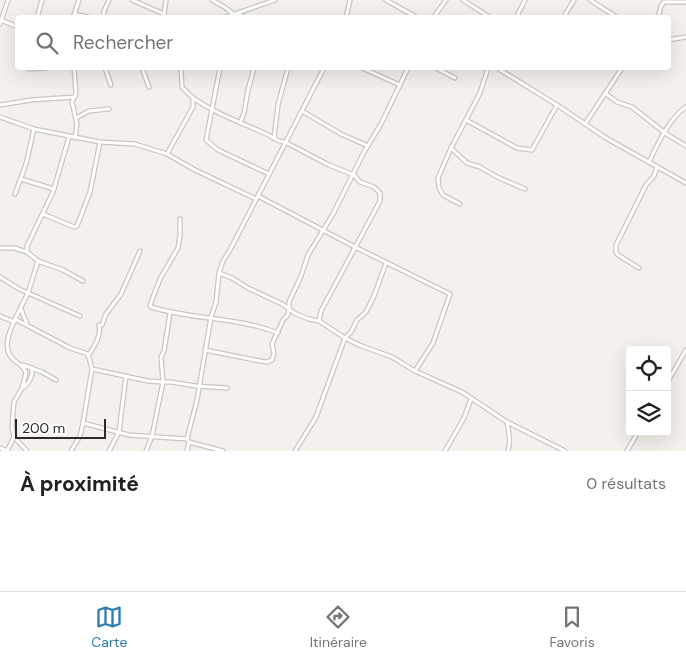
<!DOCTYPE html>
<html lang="fr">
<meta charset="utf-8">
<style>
:root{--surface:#fff;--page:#f2f2f2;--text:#202124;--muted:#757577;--line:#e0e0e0;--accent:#2d7eaf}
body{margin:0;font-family:"DM Sans",sans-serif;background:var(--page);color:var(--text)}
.controls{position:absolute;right:15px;bottom:15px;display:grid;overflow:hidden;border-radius:5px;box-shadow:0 5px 20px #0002}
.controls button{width:45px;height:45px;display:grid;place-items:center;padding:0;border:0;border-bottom:1px solid var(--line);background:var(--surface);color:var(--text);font:25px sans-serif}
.scale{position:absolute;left:15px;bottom:12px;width:91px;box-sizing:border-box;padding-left:5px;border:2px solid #2d2b2a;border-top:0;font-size:14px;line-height:18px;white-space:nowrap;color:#2d2b2a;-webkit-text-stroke:4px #fff;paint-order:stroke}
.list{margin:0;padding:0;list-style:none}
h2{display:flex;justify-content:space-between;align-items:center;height:65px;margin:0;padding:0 20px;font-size:21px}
h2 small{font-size:16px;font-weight:400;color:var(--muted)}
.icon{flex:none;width:28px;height:28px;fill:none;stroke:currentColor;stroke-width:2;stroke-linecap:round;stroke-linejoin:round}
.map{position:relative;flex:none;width:686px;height:451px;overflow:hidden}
.search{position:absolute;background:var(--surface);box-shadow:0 5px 20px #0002;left:15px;right:15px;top:15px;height:55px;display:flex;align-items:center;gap:12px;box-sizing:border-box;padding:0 18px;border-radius:5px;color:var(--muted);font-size:19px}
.sheet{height:140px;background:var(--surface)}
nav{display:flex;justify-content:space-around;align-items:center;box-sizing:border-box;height:70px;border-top:1px solid var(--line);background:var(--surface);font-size:14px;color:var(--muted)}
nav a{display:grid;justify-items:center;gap:2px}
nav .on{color:var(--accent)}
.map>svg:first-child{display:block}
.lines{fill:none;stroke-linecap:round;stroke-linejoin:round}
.minor-casing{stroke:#cac6c2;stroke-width:5.5}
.minor{stroke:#fff;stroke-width:3}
</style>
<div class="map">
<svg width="686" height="451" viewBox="0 0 686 451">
<rect width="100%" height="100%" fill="#f4f0ec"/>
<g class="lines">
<defs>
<g id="minor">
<polyline points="132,0 164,14 164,18"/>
<polyline points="212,0 226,8 233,14 233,18"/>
<polyline points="386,0 418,18"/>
<polyline points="463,0 491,18"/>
<polyline points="590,0 618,18"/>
<polyline points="238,13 245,18"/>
<polyline points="74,14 92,18"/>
<polyline points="164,14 166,0"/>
<polyline points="37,18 42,0"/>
<polyline points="73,18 79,0"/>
<polyline points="103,18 104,11 109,0"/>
<polyline points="223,18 275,0"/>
<polyline points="346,18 350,0"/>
<polyline points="433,18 446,0"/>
<polyline points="516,18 525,0"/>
<polyline points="563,18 574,0"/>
<polyline points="658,18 661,6 664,2 686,2"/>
<polyline points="1,20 18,27"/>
<polyline points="0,24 8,0"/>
<polyline points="668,40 686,37"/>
<polyline points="27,68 30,69 46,68"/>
<polyline points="74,68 76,93 72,102 77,124 75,138"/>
<polyline points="105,68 111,85"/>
<polyline points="142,68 149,87"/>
<polyline points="220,68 206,140 218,150 269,174"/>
<polyline points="362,68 400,85"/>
<polyline points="436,68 455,78"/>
<polyline points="497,68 557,105 606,138 686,183"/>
<polyline points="605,93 617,102 632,107 665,133 686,146"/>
<path d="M193 98C216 114 240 122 264 133 272 136 277 142 285 142L329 165 354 175 360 182 374 187 380 193V201L321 311 319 321"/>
<polyline points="0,105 31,100 75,97"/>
<polyline points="302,111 341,134 368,146"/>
<polyline points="0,117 34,129 100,142 135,144 167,154 195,170 256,199"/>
<polyline points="76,118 89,111 109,109"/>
<polyline points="466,120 517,148 532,150 557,105"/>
<polyline points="240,123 244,113 248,90 254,68"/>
<polyline points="585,124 622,68"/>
<polyline points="274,138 278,105 288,68"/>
<polyline points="451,148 467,163 480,167 497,177 525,189"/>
<polyline points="167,154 193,107 193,98 182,87 181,68"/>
<path d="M649 162C657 145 670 117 686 107"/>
<polyline points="21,179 54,189"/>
<polyline points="15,194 26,164 34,129"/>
<polyline points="258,196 355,247 450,294 433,343 415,371"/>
<polyline points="460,204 443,195 439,188 438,178 451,148 480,93 488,68"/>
<polyline points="43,214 74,227 77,226 90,192 100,142"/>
<path d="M180 219V236L178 248 160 279 150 305 151 307C193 320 238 317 278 333"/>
<polyline points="0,248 14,248 27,252"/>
<polyline points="38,261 63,270 83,281"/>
<polyline points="639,268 618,255 616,252 616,245 646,185 654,176 657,167"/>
<polyline points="219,273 232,278 248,288 282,304 296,314 309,319 319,321 345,338 351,332 357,320 366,312 374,296 386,263"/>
<polyline points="0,277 19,289 80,316"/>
<polyline points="21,309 27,324"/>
<polyline points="0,316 14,322 15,319 70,348 88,354 92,369 83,423 129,435 187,439"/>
<polyline points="15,319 28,293 38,261 27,252 27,246 53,192 69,137"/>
<path d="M14 322C9 332 3 348 12 358 18 365 22 363 26 373L22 388 14 402 12 427 14 437 27 451"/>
<polyline points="205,350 260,361 267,362 272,360 274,353 272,344 283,320 287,316 289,310 289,302 301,276 308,255 333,214 364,152 381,124 408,68"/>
<path d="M88 356C94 347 102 335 99 325H102L106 314 121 294 140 251"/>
<polyline points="23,365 42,372 56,380"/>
<polyline points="92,369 148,381 163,382 161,357 164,351 170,313"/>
<polyline points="667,383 686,350"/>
<path d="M24 387C30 382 33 375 32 368"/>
<path d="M507 423C509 433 511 441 508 451"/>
<polyline points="189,442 223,451"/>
<polyline points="0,448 7,451 14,437"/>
<polyline points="71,451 80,436 83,423"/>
<polyline points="109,451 119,432 126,376"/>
<polyline points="146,451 152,436 163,382 171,382 196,386 227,388"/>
<polyline points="187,451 189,442 187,439 197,400 211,317 216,302 219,273 223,261 230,250 324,68"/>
<polyline points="295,451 316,417 345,338 359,345 392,357 415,371 462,392 507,422 565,451"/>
<polyline points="445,451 464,418 471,399"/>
<polyline points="627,451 638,432"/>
</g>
</defs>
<!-- minor casing -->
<use href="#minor" class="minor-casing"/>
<!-- minor -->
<use href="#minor" class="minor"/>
</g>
</svg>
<div class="controls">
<button><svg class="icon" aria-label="locate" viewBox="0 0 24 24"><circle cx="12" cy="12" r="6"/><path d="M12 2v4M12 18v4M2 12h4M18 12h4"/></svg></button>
<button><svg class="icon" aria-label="layers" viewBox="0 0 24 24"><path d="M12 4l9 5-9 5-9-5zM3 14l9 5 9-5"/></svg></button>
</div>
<div class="scale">200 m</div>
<div class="search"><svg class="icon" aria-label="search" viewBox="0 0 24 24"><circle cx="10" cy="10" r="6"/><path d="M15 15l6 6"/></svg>Rechercher</div>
</div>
<section class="sheet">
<h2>À proximité<small>0 résultats</small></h2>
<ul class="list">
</ul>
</section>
<nav>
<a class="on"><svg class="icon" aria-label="map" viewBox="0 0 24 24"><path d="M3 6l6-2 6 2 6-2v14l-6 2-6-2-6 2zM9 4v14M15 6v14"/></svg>Carte</a>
<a><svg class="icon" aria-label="directions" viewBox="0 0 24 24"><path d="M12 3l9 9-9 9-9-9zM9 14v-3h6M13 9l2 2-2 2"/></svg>Itinéraire</a>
<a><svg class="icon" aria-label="saved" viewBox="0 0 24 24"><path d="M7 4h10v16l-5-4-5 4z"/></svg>Favoris</a>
</nav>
